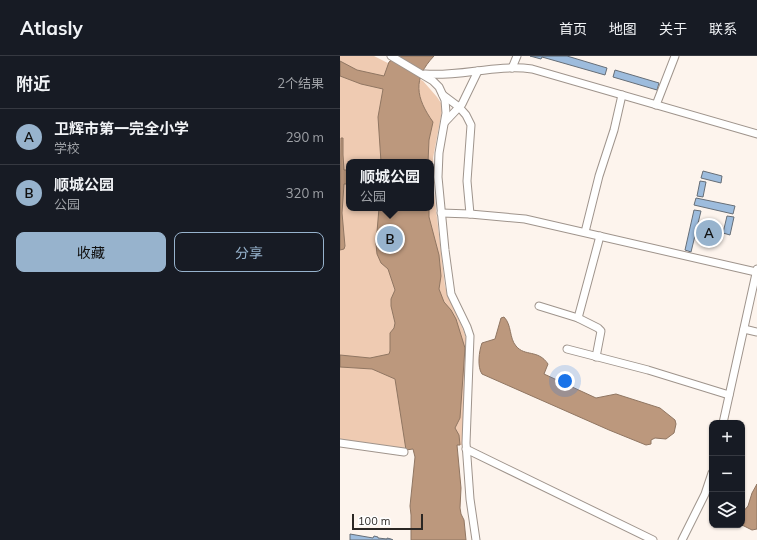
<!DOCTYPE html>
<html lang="zh">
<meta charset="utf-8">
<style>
:root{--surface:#171b24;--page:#20242c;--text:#f1f3f6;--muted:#9ea1a6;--line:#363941;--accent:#97b3cd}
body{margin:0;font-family:Mulish,"Noto Sans SC",sans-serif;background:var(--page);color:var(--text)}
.controls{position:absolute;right:12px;bottom:12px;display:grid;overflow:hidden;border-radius:8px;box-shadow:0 1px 3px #0004}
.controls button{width:36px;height:36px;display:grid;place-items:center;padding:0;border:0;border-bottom:1px solid var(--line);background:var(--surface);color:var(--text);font:20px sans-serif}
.scale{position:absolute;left:12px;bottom:10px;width:71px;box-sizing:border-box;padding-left:4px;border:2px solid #2b2724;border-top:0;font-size:11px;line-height:14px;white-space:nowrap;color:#2b2724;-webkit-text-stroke:3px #fff;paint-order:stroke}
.you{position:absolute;left:225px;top:325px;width:14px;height:14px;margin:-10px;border:3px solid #fff;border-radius:50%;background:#1a73e8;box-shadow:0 0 0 6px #1a73e833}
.badge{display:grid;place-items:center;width:26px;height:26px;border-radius:50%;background:var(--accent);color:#111;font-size:13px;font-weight:700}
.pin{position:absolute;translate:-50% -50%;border:2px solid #fff;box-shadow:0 1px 4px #0006}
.popup{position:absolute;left:6px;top:103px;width:88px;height:52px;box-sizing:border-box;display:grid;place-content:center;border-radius:8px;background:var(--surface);filter:drop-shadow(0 1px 3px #0005);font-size:13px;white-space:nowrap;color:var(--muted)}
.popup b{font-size:15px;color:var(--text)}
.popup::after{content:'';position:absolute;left:50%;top:100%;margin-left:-8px;border:8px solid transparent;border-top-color:var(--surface)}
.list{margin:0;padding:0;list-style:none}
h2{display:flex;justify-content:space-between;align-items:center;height:52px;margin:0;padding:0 16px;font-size:17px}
h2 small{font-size:13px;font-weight:400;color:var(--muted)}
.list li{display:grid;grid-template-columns:26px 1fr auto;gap:12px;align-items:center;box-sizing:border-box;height:56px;padding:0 16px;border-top:1px solid var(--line)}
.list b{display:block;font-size:15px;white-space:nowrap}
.list p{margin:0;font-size:13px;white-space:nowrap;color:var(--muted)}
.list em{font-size:13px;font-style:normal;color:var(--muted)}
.actions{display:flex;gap:8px;padding:12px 16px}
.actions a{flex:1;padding:9px 0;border:1px solid var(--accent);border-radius:8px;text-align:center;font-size:14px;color:var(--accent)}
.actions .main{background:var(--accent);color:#111}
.icon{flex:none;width:22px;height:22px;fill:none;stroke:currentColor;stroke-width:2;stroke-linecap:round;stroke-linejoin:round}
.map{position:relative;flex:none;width:417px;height:484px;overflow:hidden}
header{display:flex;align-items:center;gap:24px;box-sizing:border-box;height:56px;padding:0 20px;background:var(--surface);border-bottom:1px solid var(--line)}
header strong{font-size:19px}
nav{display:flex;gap:22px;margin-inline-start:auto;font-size:14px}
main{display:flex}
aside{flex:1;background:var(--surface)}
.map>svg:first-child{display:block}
.green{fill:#efcbb2;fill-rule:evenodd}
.water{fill:#bc987d;stroke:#907662}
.building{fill:#9dbcdd;stroke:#666e77}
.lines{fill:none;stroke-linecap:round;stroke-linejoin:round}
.minor-casing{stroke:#9f948c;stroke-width:9}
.minor{stroke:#fff;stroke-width:7}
</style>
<header>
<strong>Atlasly</strong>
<nav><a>首页</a><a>地图</a><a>关于</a><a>联系</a></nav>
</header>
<main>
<aside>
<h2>附近<small>2个结果</small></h2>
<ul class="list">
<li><span class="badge">A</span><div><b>卫辉市第一完全小学</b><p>学校</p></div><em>290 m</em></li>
<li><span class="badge">B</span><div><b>顺城公园</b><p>公园</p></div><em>320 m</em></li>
</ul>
<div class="actions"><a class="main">收藏</a><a>分享</a></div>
</aside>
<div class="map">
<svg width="417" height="484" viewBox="0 0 417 484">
<rect width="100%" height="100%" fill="#fdf4ed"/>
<!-- green -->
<path class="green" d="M0 0H34L83 25 97 41 101 47 102 55 93 102 94 136 105 230C111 250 123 268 128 289L122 389 63 392 0 383ZM9 106H91V152H9Z"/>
<!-- water -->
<g class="water">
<path d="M57 0H94C72 23 76 42 93 66L89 84 88 106H41L38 61 43 33 21 28 0 20V5L17 14 44 20 49 6Z"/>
<polygon points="1,82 3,82 3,99 4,114 9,114 9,128 4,128 2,157 5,190 4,193 0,194"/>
<polygon points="39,152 89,152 89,161 99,199 101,220 99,233 104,246 111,254 116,263 125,292 120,362 115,372 119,379 120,389 117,389 121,432 120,452 121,458 124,464 126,484 71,484 71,459 70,450 75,401 73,393 66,394 55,323 32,313 0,311 0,299 30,302 49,298 50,295 50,277 54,272 55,267 51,250 51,243 55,234 48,213 41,207 37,198 36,188"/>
<path d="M164 261C172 269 169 282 176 290 185 301 198 293 208 308L204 318 256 342 276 338 320 352 335 364 336 368 334 377 326 383 315 382 311 384V388L306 389 269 374 142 318C137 311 139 295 142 287L155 283 161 262Z"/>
<polygon points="417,428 417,473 412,474 402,469 402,457 408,450 412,437"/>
</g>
<!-- building -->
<g class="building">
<polygon points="190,0 227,0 267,12 265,19 202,1 201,3"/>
<polygon points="275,14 319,27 317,34 273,21"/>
<polygon points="363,115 382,120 381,127 361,122"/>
<polygon points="360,125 366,126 363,141 357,140"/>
<polygon points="356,142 395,150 393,158 354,149"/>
<polygon points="354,154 361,155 351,196 345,194"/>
<polygon points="387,160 394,161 390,179 383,177"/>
<polygon points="10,478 33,482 34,480 38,481 38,482 47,483 47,482 51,483 53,484 10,484"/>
</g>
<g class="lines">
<defs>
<g id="minor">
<polyline points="51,0 93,25 99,31 105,44 106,57 99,97 98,121 105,194 111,238 127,271 130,280 126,387 130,443 136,484"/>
<polyline points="172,12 177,0"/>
<path d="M85 18C120 21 156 8 192 13L417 78"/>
<polyline points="103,39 119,51 126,59 131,69 127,125 130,158"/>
<polyline points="316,49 335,0"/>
<polyline points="105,66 122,48 138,15"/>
<polyline points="101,157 130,158 185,163 416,216"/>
<polyline points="245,176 259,120 274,74 282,39"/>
<polyline points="199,250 238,262 260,180"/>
<polyline points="238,262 258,272 261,275 256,301"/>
<polyline points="404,273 417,276"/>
<polyline points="227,293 308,314 389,339"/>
<polyline points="383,367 417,213"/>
<polyline points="0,387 64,396"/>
<polyline points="126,393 313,484"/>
<polyline points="342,484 365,438 372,417"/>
</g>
</defs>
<!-- minor casing -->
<use href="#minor" class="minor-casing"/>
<!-- minor -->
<use href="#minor" class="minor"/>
</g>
</svg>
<div class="controls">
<button>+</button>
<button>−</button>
<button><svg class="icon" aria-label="layers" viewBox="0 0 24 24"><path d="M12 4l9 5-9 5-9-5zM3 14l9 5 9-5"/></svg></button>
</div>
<div class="scale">100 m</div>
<div class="you"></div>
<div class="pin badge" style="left:369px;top:177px">A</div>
<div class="pin badge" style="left:50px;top:183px">B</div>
<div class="popup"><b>顺城公园</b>公园</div>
</div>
</main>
